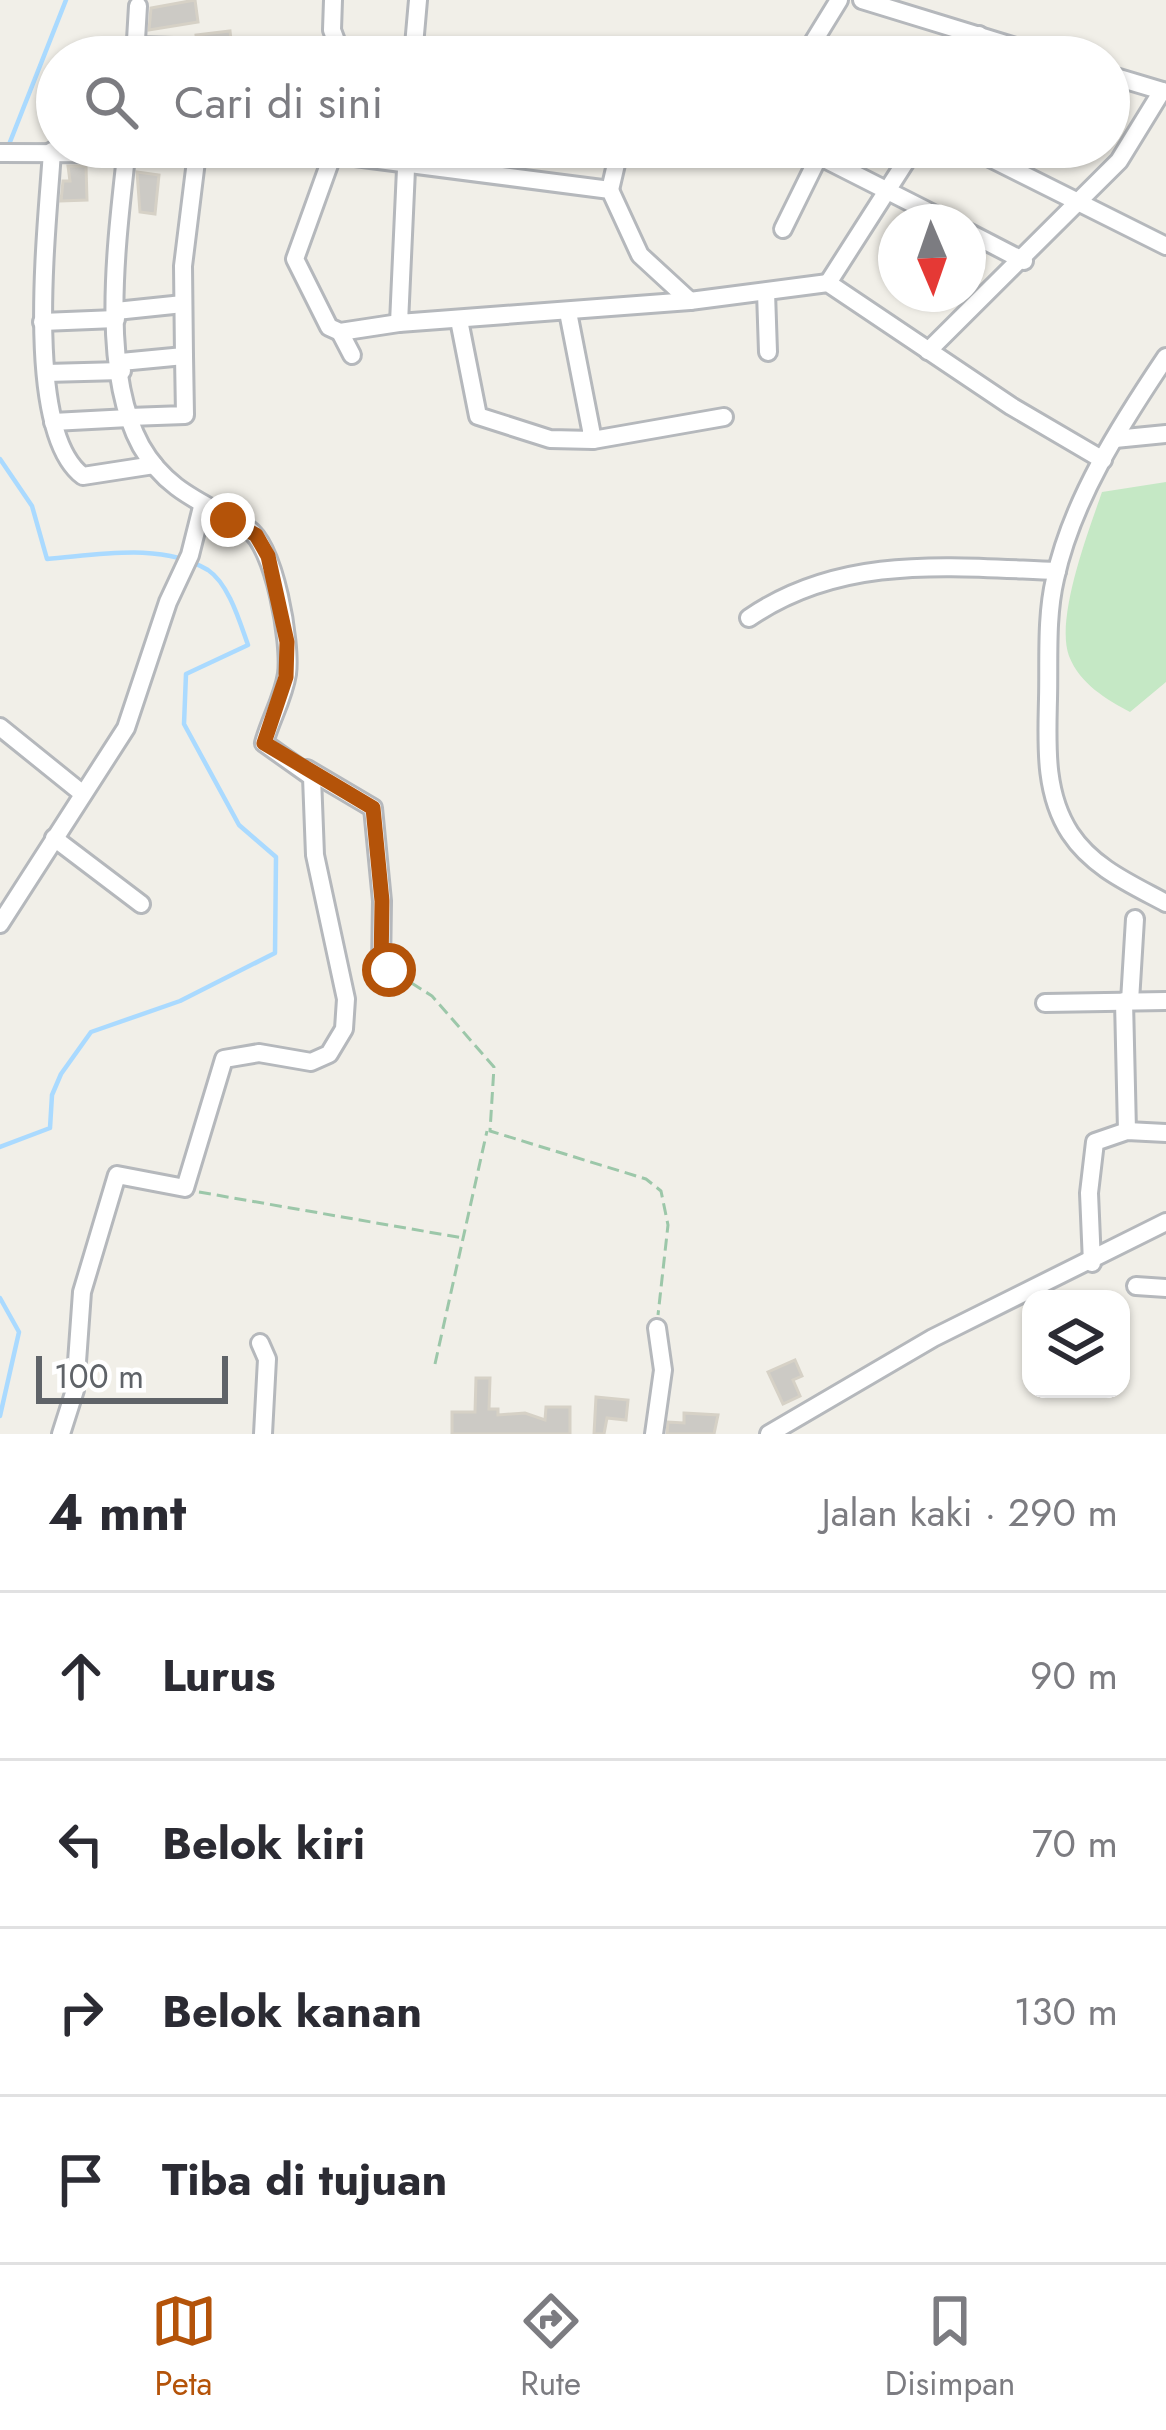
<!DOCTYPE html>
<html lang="id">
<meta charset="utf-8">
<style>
:root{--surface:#fff;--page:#f2f2f3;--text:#2b2b33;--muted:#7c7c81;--line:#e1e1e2;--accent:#b45309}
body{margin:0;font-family:Jost,sans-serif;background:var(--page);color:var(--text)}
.controls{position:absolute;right:36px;bottom:36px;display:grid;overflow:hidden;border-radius:24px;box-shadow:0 3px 9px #0004}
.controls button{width:108px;height:108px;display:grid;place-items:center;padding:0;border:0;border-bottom:3px solid var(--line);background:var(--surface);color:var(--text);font:60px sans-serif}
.compass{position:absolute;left:878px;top:204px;width:108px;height:108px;border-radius:50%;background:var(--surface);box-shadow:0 3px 9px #0004;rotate:178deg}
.scale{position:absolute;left:36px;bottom:30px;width:192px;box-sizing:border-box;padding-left:12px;border:6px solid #5f6368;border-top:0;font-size:33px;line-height:42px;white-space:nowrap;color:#5f6368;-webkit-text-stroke:9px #fff;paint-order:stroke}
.stop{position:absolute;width:36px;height:36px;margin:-27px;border:9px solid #b45309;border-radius:50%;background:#fff}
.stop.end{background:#b45309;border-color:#fff;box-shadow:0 3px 12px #0008}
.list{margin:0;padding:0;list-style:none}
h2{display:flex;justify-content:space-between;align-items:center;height:156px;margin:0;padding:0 48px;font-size:51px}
h2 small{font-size:39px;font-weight:400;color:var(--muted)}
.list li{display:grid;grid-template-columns:78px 1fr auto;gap:36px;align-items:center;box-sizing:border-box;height:168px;padding:0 48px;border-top:3px solid var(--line)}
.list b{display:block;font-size:45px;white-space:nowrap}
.list em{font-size:39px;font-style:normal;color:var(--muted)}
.icon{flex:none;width:66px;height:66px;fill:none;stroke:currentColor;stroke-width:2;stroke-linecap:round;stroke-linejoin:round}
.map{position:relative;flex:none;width:1166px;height:1434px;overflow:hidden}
.search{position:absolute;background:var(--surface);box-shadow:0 3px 9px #0004;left:36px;right:36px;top:36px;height:132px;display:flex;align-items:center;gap:30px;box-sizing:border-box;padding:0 42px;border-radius:66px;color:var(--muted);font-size:45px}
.sheet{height:828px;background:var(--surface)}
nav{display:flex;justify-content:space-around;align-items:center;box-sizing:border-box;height:168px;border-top:3px solid var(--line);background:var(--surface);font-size:33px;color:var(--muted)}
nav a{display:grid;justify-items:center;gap:6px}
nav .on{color:var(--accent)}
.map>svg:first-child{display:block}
.green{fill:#c5e8c5}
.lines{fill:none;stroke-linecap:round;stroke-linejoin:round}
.stream{stroke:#aadaff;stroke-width:4.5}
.building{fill:#cccac5;stroke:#d6d1c6;stroke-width:3}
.minor-casing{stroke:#b5b8bc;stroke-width:22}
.path{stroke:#9cc7a9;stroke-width:3;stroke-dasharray:12 6;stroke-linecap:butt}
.minor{stroke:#fff;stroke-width:16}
.route{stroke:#b45309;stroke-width:15}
</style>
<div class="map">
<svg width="1166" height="1434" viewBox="0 0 1166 1434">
<rect width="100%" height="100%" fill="#f1efe8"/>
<!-- green -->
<path class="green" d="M1166 482V682L1130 712C1106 699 1080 684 1069 656 1055 618 1089 530 1102 492Z"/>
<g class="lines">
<!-- stream -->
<g class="stream">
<polyline points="8,147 66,0"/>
<path d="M0 459 32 506 47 559C98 555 161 542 208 570 229 584 240 623 248 645L186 674 184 724 239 825 276 857 275 953 180 1001 91 1032 61 1074 52 1095 50 1128 0 1147"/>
<polyline points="0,1298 19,1332 0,1416"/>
</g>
</g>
<!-- building -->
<g class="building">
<polygon points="195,0 198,22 149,30 151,8"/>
<polygon points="230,31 232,49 198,53 196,35"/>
<polygon points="68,166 86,166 87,200 61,201 63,181 70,181"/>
<polygon points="137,172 159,175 155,214 140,212"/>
<polygon points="795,1360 802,1376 793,1380 800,1396 783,1404 768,1372"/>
<polygon points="476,1378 490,1378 489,1409 498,1409 498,1415 525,1413 545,1420 546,1407 570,1407 570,1434 452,1434 452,1412 475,1412"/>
<polygon points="596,1397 628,1400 626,1420 607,1418 604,1434 594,1434"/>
<polygon points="684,1413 718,1415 714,1434 667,1434 668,1422 684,1423"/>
</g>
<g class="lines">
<defs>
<g id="minor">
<polyline points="333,0 332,30 342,57"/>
<polyline points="862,0 1048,57"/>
<polyline points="136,46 174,47"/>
<polyline points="413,50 455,57"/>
<polyline points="135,57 138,6"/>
<polyline points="413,57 418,0"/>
<polyline points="804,57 839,0"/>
<polyline points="967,57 979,35"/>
<polyline points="1109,75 1166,92"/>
<polyline points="407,147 399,323 690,301"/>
<polyline points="801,147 949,222"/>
<polyline points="968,147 1166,246"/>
<polyline points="335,148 295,259 329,327 340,332 399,323"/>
<path d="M52 151C48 221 22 431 83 476L154 465"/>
<polyline points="0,153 332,154 610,190 640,255 690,301 828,283 1011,406 1103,460"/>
<polyline points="610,190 620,147"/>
<polyline points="783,229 819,156"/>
<polyline points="968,232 1024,261"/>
<polyline points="828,283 915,147"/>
<polyline points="766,292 768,352"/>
<polyline points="116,311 183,304"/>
<polyline points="459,320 478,416 550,439 593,440 568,312"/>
<polyline points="42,322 116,319"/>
<polyline points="340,332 352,355"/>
<polyline points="928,351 1119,161 1162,91"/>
<path d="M1166 357C1121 424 1072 500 1055 579 1046 617 1049 660 1048 699 1047 745 1044 793 1070 833 1093 868 1131 884 1166 903"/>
<polyline points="121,362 184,356 183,266 197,153"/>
<polyline points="46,373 122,371"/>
<polyline points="129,417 185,415 184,356"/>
<polyline points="53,422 129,418"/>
<polyline points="1115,439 1166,434"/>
<polyline points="593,440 724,417"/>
<path d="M749 618C842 554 949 567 1057 571"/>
<polyline points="0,727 83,794"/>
<polyline points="307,769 373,808 382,901 381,968"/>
<polyline points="54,838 141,904"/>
<polyline points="0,924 126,728 168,602 190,555 202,507"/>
<polyline points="1124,1001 1127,1131"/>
<polyline points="1130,1001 1135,919"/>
<polyline points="1045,1003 1166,1001"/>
<polyline points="1092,1263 1089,1193 1095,1142 1127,1131 1166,1133"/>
<polyline points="1136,1286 1166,1288"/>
<polyline points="260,1343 267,1359 263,1434"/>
<path d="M61 1434 75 1390 82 1292 117 1175 185 1188 224 1059 259 1053 311 1062 329 1054 344 1029 346 999 315 855 312 777 264 743C270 720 283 699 287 674 291 643 275 545 247 528 205 503 167 492 141 446 98 367 118 233 127 147"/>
<polyline points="654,1434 663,1370 657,1328"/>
<polyline points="769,1434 933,1338 1166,1222"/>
</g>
</defs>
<!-- minor casing -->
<use href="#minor" class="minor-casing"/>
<!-- path -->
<g class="path">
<polyline points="396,973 432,996 494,1067 490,1131 646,1179 661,1191 668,1225 658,1315"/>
<polyline points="199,1192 463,1238"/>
<polyline points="435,1364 487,1131"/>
</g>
<!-- minor -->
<use href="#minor" class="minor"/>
</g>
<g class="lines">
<!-- route -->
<polyline class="route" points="228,520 256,535 268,556 287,642 286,677 264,743 373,808 382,901 381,968 389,970"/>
</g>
</svg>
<div class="controls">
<button><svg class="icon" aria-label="layers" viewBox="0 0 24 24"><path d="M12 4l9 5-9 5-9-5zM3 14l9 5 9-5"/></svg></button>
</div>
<svg class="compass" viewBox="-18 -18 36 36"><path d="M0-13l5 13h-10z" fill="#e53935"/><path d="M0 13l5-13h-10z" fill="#7c7c81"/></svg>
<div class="scale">100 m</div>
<div class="stop" style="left:389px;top:970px"></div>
<div class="stop end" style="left:228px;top:520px"></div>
<div class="search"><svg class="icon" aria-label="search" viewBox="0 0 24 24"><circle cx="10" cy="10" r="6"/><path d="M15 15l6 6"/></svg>Cari di sini</div>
</div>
<section class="sheet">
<h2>4 mnt<small>Jalan kaki · 290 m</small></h2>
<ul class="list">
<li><svg class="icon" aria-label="ahead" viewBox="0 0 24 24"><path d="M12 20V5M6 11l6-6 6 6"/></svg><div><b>Lurus</b></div><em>90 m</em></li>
<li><svg class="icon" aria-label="left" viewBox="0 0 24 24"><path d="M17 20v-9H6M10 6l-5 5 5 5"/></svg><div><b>Belok kiri</b></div><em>70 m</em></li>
<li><svg class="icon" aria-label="right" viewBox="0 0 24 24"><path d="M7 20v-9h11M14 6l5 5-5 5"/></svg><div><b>Belok kanan</b></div><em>130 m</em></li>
<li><svg class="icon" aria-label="arrive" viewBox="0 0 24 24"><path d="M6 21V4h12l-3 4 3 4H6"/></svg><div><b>Tiba di tujuan</b></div></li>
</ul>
</section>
<nav>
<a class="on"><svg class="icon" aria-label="map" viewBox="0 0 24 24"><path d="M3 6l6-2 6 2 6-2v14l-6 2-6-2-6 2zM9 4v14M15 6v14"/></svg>Peta</a>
<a><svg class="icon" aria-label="directions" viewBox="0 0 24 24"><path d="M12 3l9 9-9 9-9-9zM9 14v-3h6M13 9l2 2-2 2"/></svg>Rute</a>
<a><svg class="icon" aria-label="saved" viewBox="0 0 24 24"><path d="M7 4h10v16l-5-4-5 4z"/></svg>Disimpan</a>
</nav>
